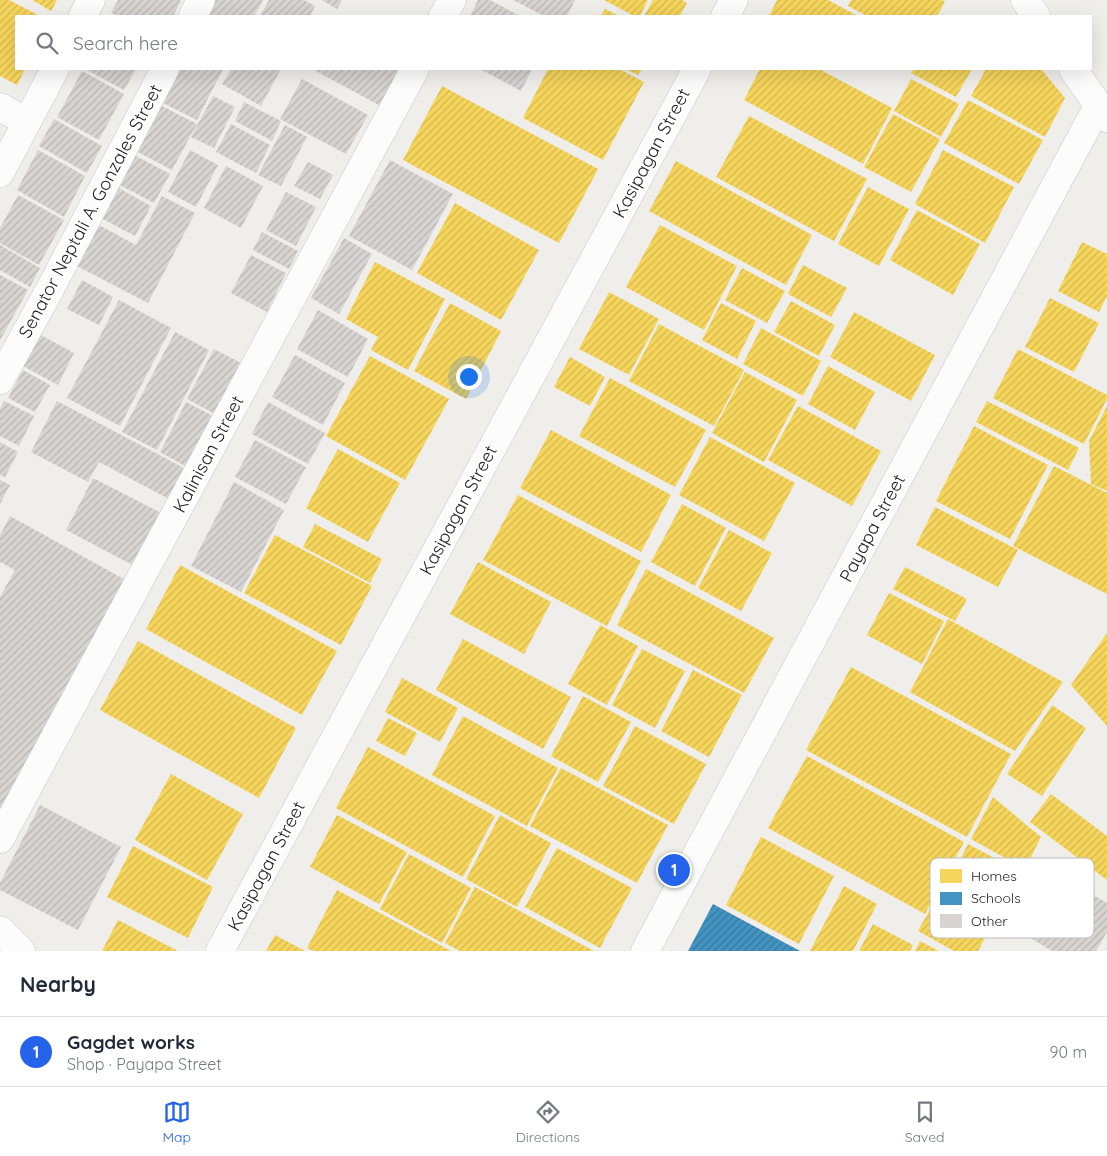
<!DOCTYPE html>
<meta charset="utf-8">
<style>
:root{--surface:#fff;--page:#f6f6f7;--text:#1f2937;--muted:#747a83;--line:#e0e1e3;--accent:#2563eb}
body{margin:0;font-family:Quicksand,sans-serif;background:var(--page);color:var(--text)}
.you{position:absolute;left:468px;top:376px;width:18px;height:18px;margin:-12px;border:4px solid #fff;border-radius:50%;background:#1a73e8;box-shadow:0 0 0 8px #1a73e833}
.badge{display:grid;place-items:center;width:32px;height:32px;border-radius:50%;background:var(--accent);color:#fff;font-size:16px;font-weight:700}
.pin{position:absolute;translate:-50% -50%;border:2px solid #fff;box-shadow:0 1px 5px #0006}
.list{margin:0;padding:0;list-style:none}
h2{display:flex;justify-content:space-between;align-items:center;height:65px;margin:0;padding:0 20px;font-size:21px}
h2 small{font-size:16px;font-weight:400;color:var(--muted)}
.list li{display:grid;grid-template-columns:32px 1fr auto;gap:15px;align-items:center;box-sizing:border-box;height:70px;padding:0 20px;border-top:1px solid var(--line)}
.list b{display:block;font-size:19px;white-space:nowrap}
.list p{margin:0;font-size:16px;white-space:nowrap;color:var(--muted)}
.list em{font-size:16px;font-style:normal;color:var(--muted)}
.icon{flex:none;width:28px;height:28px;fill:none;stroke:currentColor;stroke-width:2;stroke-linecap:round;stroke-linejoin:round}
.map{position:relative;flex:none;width:1107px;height:951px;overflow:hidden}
.search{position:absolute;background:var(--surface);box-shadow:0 5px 20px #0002;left:15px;right:15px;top:15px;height:55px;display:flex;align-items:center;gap:12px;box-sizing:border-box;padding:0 18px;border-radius:0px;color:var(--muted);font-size:19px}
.sheet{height:135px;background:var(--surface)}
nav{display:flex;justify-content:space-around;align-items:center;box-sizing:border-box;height:70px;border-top:1px solid var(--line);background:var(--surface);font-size:14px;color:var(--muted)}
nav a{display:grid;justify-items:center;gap:2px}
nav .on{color:var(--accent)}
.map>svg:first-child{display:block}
.homes{fill:url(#homes-hatch)}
.schools{fill:url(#schools-hatch)}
.building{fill:url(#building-hatch)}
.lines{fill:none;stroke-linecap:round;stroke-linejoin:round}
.minor-casing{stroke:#c9c8c7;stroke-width:29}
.minor{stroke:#fdfcfc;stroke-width:28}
.labels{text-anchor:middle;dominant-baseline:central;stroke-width:5;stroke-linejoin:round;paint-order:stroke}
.street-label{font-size:18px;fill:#222;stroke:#fff}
.key{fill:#fff;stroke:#bdbdbd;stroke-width:1}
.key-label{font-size:14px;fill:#222}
</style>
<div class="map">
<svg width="1107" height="951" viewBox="0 0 1107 951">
<defs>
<pattern id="homes-hatch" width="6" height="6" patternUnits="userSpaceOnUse" patternTransform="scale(1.25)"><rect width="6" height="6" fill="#f6d55c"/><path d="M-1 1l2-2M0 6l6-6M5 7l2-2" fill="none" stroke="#d3b750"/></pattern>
<pattern id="schools-hatch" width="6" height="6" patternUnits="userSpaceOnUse" patternTransform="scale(1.25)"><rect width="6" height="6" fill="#4393c3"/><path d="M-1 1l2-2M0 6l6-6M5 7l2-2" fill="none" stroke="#38789e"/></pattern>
<pattern id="building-hatch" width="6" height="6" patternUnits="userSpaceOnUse" patternTransform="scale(1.25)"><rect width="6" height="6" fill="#d7d4d2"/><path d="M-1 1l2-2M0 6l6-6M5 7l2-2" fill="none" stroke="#b8b6b4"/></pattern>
</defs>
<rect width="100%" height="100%" fill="#f0eeeb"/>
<!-- homes -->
<g class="homes">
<polygon points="0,0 9,0 40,16 16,16 16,69 25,69 17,85 0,76"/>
<polygon points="32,0 57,0 51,11"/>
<polygon points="604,0 648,0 640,16 634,16"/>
<polygon points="653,0 682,0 687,3 680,16 644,16"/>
<polygon points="777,0 828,0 858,16 769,16"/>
<polygon points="851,0 942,0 945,2 937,16 867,16 848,6"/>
<polygon points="605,9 619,16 601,16"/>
<polygon points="548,69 619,69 644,82 603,160 523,118"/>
<polygon points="625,69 642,69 638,75"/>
<polygon points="760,69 819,69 892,108 863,164 744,100"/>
<polygon points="914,69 972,69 956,97 911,73"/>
<polygon points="986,69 1041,69 1065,98 1045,137 971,96"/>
<polygon points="911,79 959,104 941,137 894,111"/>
<polygon points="442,86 598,169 559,243 403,160"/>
<polygon points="968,100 1043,140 1019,184 944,143"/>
<polygon points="893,114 940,139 911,192 864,167"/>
<polygon points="749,116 867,179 834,241 716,177"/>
<polygon points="943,150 1014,187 985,243 915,204"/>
<polygon points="676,161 812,235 786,285 649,211"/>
<polygon points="868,187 909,209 879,266 838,244"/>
<polygon points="455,203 539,250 501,320 417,273"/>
<polygon points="917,210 980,244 953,295 890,260"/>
<polygon points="660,225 737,266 704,330 626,287"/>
<polygon points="1082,242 1107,254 1107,296 1099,312 1058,291"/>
<polygon points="375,262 445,299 408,370 371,350 378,337 346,319"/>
<polygon points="803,265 847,288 831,317 788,294"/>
<polygon points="742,268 785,291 767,323 725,300"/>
<polygon points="609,292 659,319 629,375 579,349"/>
<polygon points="1050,298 1099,323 1074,372 1025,347"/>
<polygon points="791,301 835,325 819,356 774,332"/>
<polygon points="450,303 501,331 466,399 414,371"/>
<polygon points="721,303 756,321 737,359 702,340"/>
<polygon points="854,312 935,355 911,401 830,357"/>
<polygon points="659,324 744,370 714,426 629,381"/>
<polygon points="761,328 821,361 803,396 743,364"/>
<polygon points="1018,349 1107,395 1107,399 1084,444 993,398"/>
<polygon points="370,356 449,399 405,480 326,436"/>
<polygon points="570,357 605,377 590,406 554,387"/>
<polygon points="828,366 875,392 855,430 808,404"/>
<polygon points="745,372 797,400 764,462 712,433"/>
<polygon points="610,378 706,430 675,487 579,436"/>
<polygon points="987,401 1079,448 1068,470 976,422"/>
<polygon points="798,406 881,451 852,506 768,460"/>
<polygon points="1107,406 1107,491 1091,484 1089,441"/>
<polygon points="974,426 1048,465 1010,539 936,501"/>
<polygon points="551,430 671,495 641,552 520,488"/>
<polygon points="710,437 795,483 764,541 679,495"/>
<polygon points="338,449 400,483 368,542 306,508"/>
<polygon points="1054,466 1107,493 1107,594 1013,546"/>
<polygon points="518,495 641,561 607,626 483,560"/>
<polygon points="682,504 726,528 695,586 651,562"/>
<polygon points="935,507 1018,550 998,587 916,545"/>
<polygon points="315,524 382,559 370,583 303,547"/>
<polygon points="729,530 772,553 741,611 698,588"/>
<polygon points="275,535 372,586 341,645 244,593"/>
<polygon points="478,562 551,602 524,654 450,614"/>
<polygon points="180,565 337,651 302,715 146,629"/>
<polygon points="905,567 967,599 955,621 893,589"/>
<polygon points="646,569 774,638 744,693 617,625"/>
<polygon points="889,593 944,621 922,664 867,635"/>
<polygon points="948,619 1063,682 1015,751 910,692"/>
<polygon points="600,625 638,646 607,705 568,684"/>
<polygon points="1107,633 1107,726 1071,685"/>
<polygon points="463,639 571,697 543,749 436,690"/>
<polygon points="138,641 296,728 259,798 100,710"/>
<polygon points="642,649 685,671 655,728 612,705"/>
<polygon points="851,667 1011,754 967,837 806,750"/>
<polygon points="693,670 742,695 709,757 661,731"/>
<polygon points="402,678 458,708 440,742 385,712"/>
<polygon points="583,696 631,722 598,782 551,756"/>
<polygon points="1052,705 1086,728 1042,796 1007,774"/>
<polygon points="463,716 558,768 527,826 432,775"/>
<polygon points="388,718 417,733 405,756 376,741"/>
<polygon points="635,726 706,764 674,824 603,786"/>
<polygon points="368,747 495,816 463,877 336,808"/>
<polygon points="807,756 964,842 925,914 768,828"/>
<polygon points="561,768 668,825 637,883 530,826"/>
<polygon points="171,774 243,814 207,880 135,840"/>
<polygon points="1051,794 1107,836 1107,880 1030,822"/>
<polygon points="993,797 1041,837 1025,869 971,839"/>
<polygon points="337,815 407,852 379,904 310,867"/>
<polygon points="500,815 551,843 517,907 466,879"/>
<polygon points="761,837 834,876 799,944 726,905"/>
<polygon points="968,844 1021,872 996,921 945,890"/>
<polygon points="133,846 213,887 188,938 107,897"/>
<polygon points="557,848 632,888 600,948 525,907"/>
<polygon points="409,854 471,888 442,943 380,909"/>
<polygon points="844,886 877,904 853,951 810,951"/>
<polygon points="475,887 594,951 460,951 445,943"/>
<polygon points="337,890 451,951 313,951 307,948"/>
<polygon points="938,895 992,925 978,951 954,951 918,931"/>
<polygon points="118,920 178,951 102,951"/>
<polygon points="873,924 913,945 910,951 859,951"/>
<polygon points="275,935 305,951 266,951"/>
<polygon points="920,941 939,951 915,951"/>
</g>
<!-- schools -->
<polygon class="schools" points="713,904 800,951 688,951"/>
<!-- building -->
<g class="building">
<polygon points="118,0 179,0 181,1 173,16 118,16 111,13"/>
<polygon points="213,0 263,0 254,16 210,16 206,14"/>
<polygon points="269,0 304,0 315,6 310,16 260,16"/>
<polygon points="322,0 342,0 337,9"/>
<polygon points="478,0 490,0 520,16 470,16"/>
<polygon points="513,0 575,0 567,16 544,16"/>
<polygon points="85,69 136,69 124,90"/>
<polygon points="178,69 223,69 197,120 161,102"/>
<polygon points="231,69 281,69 261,106 222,84"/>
<polygon points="312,69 411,69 388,110"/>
<polygon points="480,69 532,69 521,91"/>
<polygon points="82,71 124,94 99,140 57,117"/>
<polygon points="302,79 368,115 346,154 280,119"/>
<polygon points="213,96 235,107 214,148 191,137"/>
<polygon points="244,102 281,121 272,141 235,121"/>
<polygon points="158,104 197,124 172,170 134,150"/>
<polygon points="54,119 102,146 87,173 39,146"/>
<polygon points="231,124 270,145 256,173 216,152"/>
<polygon points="285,125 307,137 281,186 258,175"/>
<polygon points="38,150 85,176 64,217 17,190"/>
<polygon points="190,150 218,165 196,207 168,192"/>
<polygon points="134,155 170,174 154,203 118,184"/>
<polygon points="390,160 453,194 412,270 349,236"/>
<polygon points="308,162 333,175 320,199 294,186"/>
<polygon points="226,166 263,186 241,228 204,208"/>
<polygon points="115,186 151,206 135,236 99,217"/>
<polygon points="286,192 316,207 296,246 266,230"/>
<polygon points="18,195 64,220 39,265 0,243 0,228"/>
<polygon points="162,196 195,213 148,303 75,265 97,224 136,245"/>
<polygon points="262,232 298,251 289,269 253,250"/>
<polygon points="344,238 372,254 339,314 311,298"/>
<polygon points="0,245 40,268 30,287 0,270"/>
<polygon points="251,255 286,273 267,312 231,293"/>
<polygon points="0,275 28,290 0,340"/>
<polygon points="82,280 113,297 99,325 67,309"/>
<polygon points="119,300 171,328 120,426 67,398"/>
<polygon points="318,310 368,339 348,377 297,349"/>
<polygon points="175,332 209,350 157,450 122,432"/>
<polygon points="39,334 74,353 58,385 23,366"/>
<polygon points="214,349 241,363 215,414 187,399"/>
<polygon points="295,355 345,383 323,425 272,397"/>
<polygon points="23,370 50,385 35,412 8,398"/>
<polygon points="4,401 34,416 19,446 0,436 0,409"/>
<polygon points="57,401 186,469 169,499 99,462 88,482 31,452"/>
<polygon points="186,402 213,416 187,467 160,452"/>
<polygon points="268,402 325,433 308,464 252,434"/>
<polygon points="255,440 306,467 286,504 235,477"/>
<polygon points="0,442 18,452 5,477 0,475"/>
<polygon points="93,478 169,517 142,570 66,530"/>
<polygon points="0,480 10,485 0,504"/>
<polygon points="234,482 284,510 241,592 191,566"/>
<polygon points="10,516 129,582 0,819 0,597 15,570 0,562 0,535"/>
<polygon points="40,805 121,847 78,930 0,890 0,883"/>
<polygon points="1067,879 1107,903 1107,932 1096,951 1052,951 1032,939"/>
</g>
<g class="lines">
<defs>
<g id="minor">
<polyline points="1025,0 1036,16"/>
<polyline points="83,16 91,0"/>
<polyline points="193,16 201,0"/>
<polyline points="443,16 452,0"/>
<polyline points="725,16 734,0"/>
<polyline points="1073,69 1107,118"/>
<polyline points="0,107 27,122"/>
<polyline points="0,173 55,69"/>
<polyline points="0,380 49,291 165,69"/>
<polyline points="0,839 415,69"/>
<polyline points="0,930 21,951"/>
<polyline points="220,951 697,69"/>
<polyline points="645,951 1098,106"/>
</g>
</defs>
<!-- minor casing -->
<use href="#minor" class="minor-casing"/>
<!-- minor -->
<use href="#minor" class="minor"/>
</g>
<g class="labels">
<!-- street labels -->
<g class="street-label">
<text transform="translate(651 153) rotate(-62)">Kasipagan Street</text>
<text transform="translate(90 211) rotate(-62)">Senator Neptali A. Gonzales Street</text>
<text transform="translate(208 454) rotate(-62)">Kalinisan Street</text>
<text transform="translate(458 510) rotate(-62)">Kasipagan Street</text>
<text transform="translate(872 528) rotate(-62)">Payapa Street</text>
<text transform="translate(266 866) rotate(-62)">Kasipagan Street</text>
</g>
</g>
<!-- legend -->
<rect x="930" y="858" width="164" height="80" rx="8" class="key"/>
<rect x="940" y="869" width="22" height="14" fill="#f6d55c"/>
<rect x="940" y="892" width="22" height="13" fill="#4393c3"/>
<rect x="940" y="914" width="22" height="14" fill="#d7d4d2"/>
<g class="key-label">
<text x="971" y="881">Homes</text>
<text x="971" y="903">Schools</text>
<text x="971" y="926">Other</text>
</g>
</svg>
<div class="you"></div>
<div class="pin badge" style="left:674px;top:870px">1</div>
<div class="search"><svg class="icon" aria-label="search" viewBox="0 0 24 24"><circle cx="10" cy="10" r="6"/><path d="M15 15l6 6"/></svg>Search here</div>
</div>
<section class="sheet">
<h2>Nearby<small></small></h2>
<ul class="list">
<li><span class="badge">1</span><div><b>Gagdet works</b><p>Shop · Payapa Street</p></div><em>90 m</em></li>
</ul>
</section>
<nav>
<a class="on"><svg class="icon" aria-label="map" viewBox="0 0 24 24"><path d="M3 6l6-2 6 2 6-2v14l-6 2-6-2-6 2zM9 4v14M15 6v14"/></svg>Map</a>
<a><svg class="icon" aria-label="directions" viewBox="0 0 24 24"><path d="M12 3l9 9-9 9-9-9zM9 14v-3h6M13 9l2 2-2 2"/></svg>Directions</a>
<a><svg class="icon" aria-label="saved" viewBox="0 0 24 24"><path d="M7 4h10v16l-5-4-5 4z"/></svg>Saved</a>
</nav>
